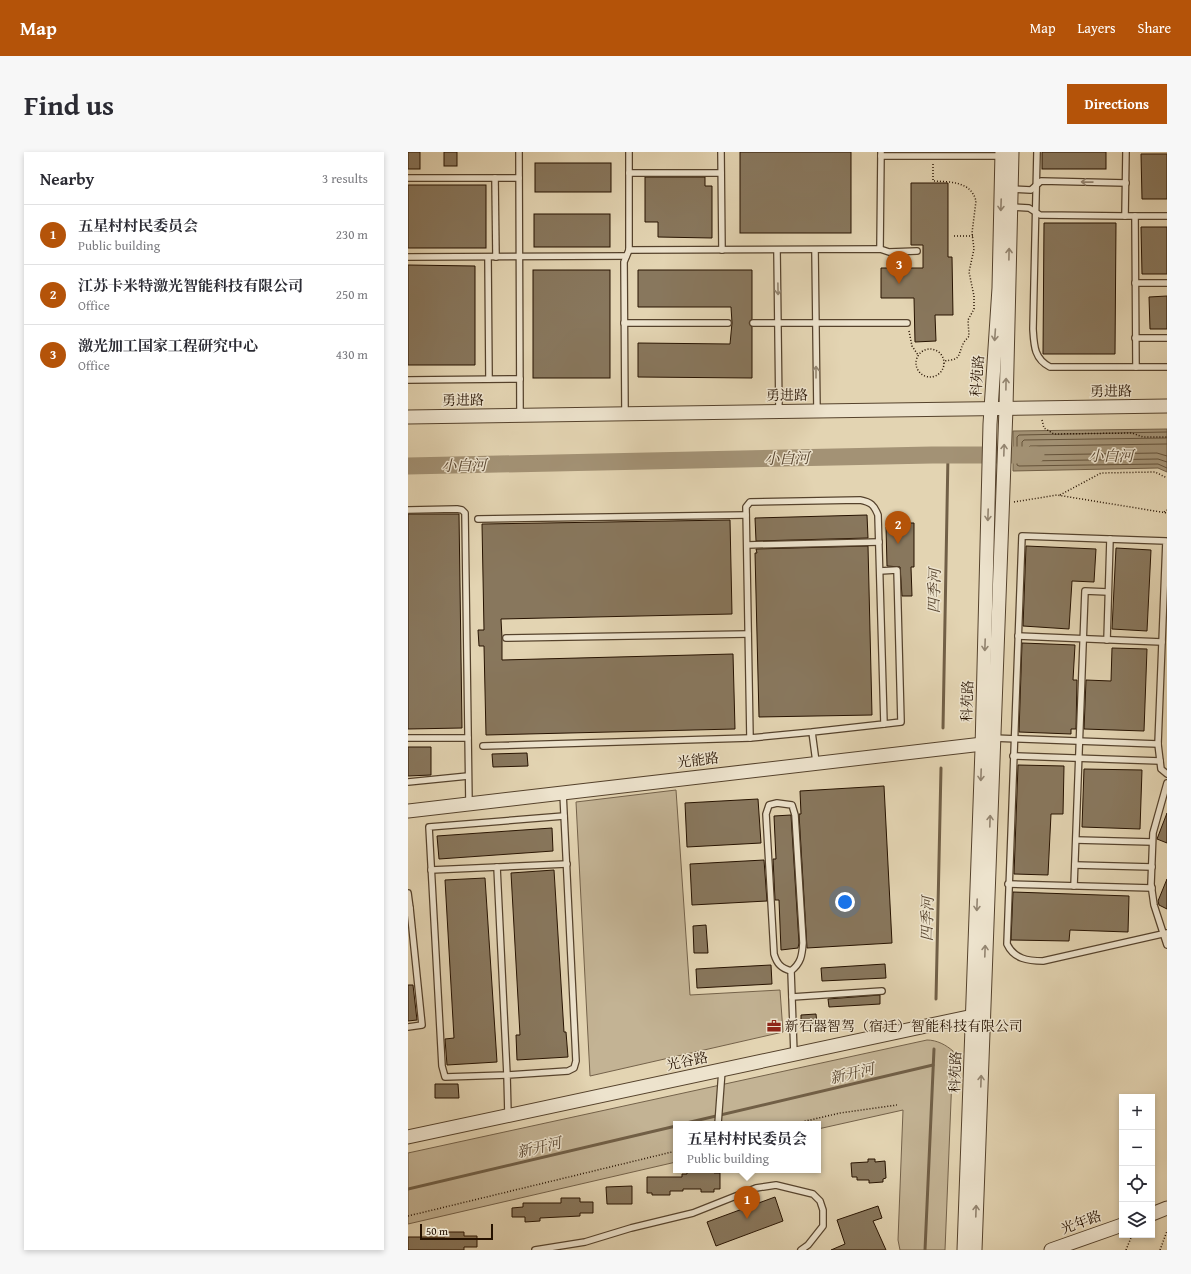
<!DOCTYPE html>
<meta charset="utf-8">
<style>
:root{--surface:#fff;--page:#f7f7f7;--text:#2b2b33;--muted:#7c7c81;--line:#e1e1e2;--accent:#b45309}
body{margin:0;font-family:"Gentium Book Plus","Noto Serif SC",serif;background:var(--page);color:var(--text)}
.controls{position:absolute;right:12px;bottom:12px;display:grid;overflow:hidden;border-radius:0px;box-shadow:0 2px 6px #0003}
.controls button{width:36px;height:36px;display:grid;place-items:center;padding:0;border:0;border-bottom:1px solid var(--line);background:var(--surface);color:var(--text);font:20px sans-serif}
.scale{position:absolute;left:12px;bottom:10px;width:73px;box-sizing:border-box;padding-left:4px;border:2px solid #261200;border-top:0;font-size:11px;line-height:14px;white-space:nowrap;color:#261200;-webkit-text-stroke:3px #ede3cd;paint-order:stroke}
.you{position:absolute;left:437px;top:750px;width:14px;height:14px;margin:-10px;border:3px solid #fff;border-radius:50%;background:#1a73e8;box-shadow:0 0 0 6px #1a73e833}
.badge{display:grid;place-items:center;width:26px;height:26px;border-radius:50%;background:var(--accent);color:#fff;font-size:13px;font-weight:700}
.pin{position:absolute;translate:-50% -33px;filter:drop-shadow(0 1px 2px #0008)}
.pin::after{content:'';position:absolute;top:21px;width:14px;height:12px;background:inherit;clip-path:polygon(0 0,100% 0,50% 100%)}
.popup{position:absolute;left:265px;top:969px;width:148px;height:52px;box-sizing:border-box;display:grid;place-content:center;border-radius:0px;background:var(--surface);filter:drop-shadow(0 1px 3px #0005);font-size:13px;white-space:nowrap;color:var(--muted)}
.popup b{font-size:15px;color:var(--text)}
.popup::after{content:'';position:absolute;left:50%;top:100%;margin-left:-8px;border:8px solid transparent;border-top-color:var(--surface)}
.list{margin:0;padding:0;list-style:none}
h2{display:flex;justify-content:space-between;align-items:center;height:52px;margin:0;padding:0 16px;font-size:17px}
h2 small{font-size:13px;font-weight:400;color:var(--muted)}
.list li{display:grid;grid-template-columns:26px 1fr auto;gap:12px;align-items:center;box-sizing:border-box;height:60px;padding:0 16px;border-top:1px solid var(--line)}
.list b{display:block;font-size:15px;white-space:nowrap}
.list p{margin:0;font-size:13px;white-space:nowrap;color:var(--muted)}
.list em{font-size:13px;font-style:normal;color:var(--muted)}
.icon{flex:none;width:22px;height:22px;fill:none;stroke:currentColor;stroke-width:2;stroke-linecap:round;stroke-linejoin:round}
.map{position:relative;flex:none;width:759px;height:1098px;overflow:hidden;border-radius:0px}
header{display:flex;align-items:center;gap:24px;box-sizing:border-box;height:56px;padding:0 20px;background:var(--accent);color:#fff}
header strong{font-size:19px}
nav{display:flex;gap:22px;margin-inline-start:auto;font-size:14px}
.intro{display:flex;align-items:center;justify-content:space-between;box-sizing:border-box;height:96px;padding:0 24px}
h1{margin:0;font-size:28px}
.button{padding:10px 18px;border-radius:0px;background:var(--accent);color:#fff;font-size:14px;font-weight:700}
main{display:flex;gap:24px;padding:0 24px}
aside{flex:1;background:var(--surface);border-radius:0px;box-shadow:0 2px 6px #0003}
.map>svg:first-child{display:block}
.green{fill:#c3b394;stroke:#74624a}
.water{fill:#a39275;stroke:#715f46}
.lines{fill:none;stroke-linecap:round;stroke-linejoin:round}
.shore{stroke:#64523a;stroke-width:1}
.stream{stroke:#715f46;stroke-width:3}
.river{stroke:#a39275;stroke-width:17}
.building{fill:#88775d;stroke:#261200}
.service-casing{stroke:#55422c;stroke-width:8}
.tertiary-casing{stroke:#55422c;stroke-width:15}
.path{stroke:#261200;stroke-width:1.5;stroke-dasharray:1 2;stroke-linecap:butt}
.service{stroke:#ede3cd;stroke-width:5.5}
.tertiary{stroke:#ede3cd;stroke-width:13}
.oneway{stroke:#938571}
.labels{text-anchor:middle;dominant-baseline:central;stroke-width:3;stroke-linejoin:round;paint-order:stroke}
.street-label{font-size:14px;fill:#261200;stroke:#ede3cd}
.poi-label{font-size:14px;fill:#261200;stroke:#ede3cd;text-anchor:start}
.water-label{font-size:15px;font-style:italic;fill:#58452f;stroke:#ede3cd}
</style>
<header>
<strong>Map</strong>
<nav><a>Map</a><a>Layers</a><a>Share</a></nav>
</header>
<div class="intro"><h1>Find us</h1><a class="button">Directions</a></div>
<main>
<aside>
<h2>Nearby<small>3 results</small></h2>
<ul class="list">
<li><span class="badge">1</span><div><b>五星村村民委员会</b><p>Public building</p></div><em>230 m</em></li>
<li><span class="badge">2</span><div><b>江苏卡米特激光智能科技有限公司</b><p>Office</p></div><em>250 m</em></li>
<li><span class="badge">3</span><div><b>激光加工国家工程研究中心</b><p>Office</p></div><em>430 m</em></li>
</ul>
</aside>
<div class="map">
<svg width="759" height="1098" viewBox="0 0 759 1098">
<rect width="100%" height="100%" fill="#e3d4b2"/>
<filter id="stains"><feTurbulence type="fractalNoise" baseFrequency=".005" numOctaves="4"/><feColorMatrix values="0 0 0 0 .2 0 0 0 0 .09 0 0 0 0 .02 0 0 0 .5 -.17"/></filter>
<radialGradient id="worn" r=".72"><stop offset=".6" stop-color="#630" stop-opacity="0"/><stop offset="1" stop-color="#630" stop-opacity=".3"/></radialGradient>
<!-- green -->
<g class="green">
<polygon points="268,638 282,843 372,838 375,880 182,924 168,650"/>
<path d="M519 888C529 888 538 893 545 899L537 1098H492L490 1088 495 958 410 977V972H268V1010L0 1072V1001Z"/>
</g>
<!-- water -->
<polygon class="water" points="759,277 759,320 750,316 605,319 605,279"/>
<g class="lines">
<!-- shore -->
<g class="shore">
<polyline points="759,280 611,283 609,285 609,313 611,314 750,312 759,316"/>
<polyline points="759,286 616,288 614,290 614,308 616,309 750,307 759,310"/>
<polyline points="759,292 622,294 620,296 622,303 749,301 759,304"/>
</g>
<!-- stream -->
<g class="stream">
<polyline points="535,576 540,303"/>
<polyline points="528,847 533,616"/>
<polyline points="274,972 525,913"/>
<polyline points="0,1037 268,974"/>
<polyline points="517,1098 526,897"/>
</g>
<!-- river -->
<polyline class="river" points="0,314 524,303 628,303"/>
</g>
<!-- building -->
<g class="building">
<rect x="0" y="0" width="12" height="17"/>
<rect x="36" y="0" width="13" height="14"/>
<rect x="332" y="0" width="111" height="81"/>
<rect x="634" y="0" width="64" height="17"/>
<polygon points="733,2 759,2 759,47 734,47"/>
<rect x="127" y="11" width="76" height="29"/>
<polygon points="237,25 297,25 297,34 304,34 304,86 250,85 250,70 237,70"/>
<polygon points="503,31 540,31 540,105 544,105 545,163 527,163 528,189 507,190 506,146 473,146 473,116 515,116 515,93 503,93"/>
<rect x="0" y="33" width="78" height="63"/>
<rect x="126" y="62" width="76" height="33"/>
<polygon points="636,71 708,71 707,202 635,202"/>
<polygon points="733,75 759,75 759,122 734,122"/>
<polygon points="0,113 67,114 67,213 0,213"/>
<rect x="125" y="118" width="77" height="108"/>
<polygon points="230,118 344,118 344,167 341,171 344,175 344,226 230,225 230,191 322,192 324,171 323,155 230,155"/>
<polygon points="759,144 759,177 742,177 741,145"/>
<polygon points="0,362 51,362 54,576 0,577"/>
<polygon points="459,363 460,386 348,389 347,366"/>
<polygon points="322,368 324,462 93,467 94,486 94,508 325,502 327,577 78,583 76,494 71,494 70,478 76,478 74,372"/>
<polygon points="492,371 506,371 506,415 503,415 504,444 494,444 492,415 479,414 478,375 492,375"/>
<polygon points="460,394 464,563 351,565 347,401 349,401 348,397"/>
<polygon points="618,394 688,397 686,430 664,429 661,477 615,474"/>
<polygon points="708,396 743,398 739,479 704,477"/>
<polygon points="614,491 667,493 665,528 669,528 668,577 663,577 663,582 611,580"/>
<polygon points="704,496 739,497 736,579 676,577 678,528 703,529"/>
<polygon points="0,595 23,595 23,623 0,624"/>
<polygon points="119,601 120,614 85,615 84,602"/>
<polygon points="610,613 656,614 655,662 643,662 640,723 606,722"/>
<polygon points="676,617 734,618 732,677 674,675"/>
<polygon points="476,634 484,791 399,796 391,662 393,662 392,639"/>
<polygon points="350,647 353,691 279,695 277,651"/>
<polygon points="759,661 759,691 749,687"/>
<polygon points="383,663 391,791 390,796 373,798 371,748 367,748 365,707 368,707 366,664"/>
<polygon points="144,676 145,699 31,707 29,684"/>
<polygon points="356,708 359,749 284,753 282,712"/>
<polygon points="146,718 156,880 158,880 160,905 109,908 108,883 112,883 103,721"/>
<polygon points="77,726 89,910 39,913 37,887 46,886 37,728"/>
<polygon points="759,727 759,757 751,753 750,749"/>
<polygon points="605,740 721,744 720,780 662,778 661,789 603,788"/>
<polygon points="298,773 300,801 286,801 285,774"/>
<polygon points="477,812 478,826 414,829 413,816"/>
<polygon points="363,813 364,832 289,836 288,817"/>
<polygon points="0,833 5,833 9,868 0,869"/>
<polygon points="472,843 472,852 421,855 420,847"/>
<polygon points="408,862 409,872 393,873 393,863"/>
<polygon points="27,932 50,932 51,946 27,946"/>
<polygon points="460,1007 467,1007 467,1010 477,1009 478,1026 475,1027 475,1030 461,1031 461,1028 449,1028 449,1025 444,1025 443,1011 460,1010"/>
<polygon points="279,1018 306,1018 306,1021 312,1021 312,1037 306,1037 306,1040 293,1040 293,1037 275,1037 275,1039 262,1039 262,1043 244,1043 244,1041 239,1041 239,1025 274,1025 274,1022 279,1022"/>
<polygon points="224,1034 224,1052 199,1052 198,1035"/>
<polygon points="367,1045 375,1069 308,1094 299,1070"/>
<polygon points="153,1046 172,1046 172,1050 185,1050 185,1061 172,1061 172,1064 132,1066 132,1069 117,1070 117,1065 104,1065 104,1056 115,1055 115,1051 153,1051"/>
<polygon points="470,1054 474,1066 465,1069 478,1098 423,1098 437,1092 429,1068"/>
<polygon points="37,1080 56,1080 56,1084 69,1084 69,1095 56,1095 56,1098 0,1098 0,1085 37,1085"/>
</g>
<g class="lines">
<defs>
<g id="service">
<polyline points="111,0 112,263"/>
<polyline points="313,0 314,98"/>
<path d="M629 0 625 177C626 193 626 207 642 215H759"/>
<polyline points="718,0 717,64 727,64 728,215"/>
<polyline points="473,4 593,4"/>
<polyline points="221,21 313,21"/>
<polyline points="0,26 111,26"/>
<polyline points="87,26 88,105"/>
<polyline points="603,37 623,38 633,29 718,31"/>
<polyline points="603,55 621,56 632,63 717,64"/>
<polyline points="727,64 759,64"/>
<polyline points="472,97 473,0"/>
<polyline points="221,98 472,97 481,100 509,99"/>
<polyline points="369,98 371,260"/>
<polyline points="407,98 409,259"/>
<polyline points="0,105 218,104"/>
<polyline points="80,105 81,227"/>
<polyline points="727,131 759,131"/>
<polyline points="216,171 320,171"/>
<polyline points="345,171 499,171"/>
<polyline points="727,186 759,186"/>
<polyline points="0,228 112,227"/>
<polyline points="217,261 216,110 221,98 221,0"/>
<polyline points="0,358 49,357 54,358 57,361 61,652"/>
<polyline points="70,367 338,363"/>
<polyline points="339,393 471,390"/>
<polyline points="472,419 489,418 493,570 476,572"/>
<polyline points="610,484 754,490"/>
<polyline points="98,486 340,482"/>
<polyline points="699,488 702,387"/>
<path d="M404 580 342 586 338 355 342 350 452 348C463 350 466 353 470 363L476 572 404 580 408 610"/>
<polyline points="0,586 60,586"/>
<polyline points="585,586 750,592"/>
<polyline points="75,594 342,586"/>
<polyline points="605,604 752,609"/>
<path d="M759 622 753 617 750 592 758 389 614 384 599 792C606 807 620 809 635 809L759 781"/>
<polyline points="0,630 60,624"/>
<polyline points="759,631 745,681 743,732 746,753 759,793"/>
<polyline points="668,688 744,690"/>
<polyline points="667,713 744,715"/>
<polyline points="89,715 99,923 37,925 34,914 21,675 156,664"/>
<polyline points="23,718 159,712"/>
<polyline points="600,732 744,736"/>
<polyline points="666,734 677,439 700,440"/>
<polyline points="0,741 2,756 0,756"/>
<path d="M383 819C373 816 369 812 366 802L358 662 361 653 369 651 384 653 387 663 395 791C394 804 393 811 383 819L386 902"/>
<polyline points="384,845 474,839"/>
<polyline points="0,875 14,873 2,756"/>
<polyline points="100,963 99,923 160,919 166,916 168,909 155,641"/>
<polyline points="310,972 314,918"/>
<polyline points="127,1098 177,1090 223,1076 285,1061 348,1036 368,1033 405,1042 412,1049 415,1058 415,1074 400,1093 393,1098"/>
</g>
<g id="tertiary">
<polyline points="0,265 759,254"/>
<polyline points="0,659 583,591"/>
<polyline points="0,985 565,864"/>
<polyline points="744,1062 759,1056"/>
<polyline points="556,1098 574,597 582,272 591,136 594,0"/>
<polyline points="567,1098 598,256 604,0"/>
<polyline points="643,1098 714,1073"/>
</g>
</defs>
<!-- service casing -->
<use href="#service" class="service-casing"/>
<!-- tertiary casing -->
<use href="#tertiary" class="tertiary-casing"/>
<!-- path -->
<g class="path">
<path d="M525 12V29C542 30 563 29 568 49L564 81 566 97 561 120 566 144V157L560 168 561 184C559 187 556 189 555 192 549 206 553 207 536 209"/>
<polyline points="546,84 565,84"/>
<polyline points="501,179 504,194 510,203"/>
<circle cx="522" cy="211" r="14"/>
<polyline points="634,268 636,276 646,282 724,281 735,285 759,285"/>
<polyline points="652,343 693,321 747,320 759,326"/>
<polyline points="606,350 649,343 759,361"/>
<polyline points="756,360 759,358"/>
<polyline points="385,972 432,961 489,953"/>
<polyline points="0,1064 268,999"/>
<polyline points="718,1098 724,1083"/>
<polyline points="752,1098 759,1079"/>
</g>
<!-- service -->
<use href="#service" class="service"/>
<!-- tertiary -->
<use href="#tertiary" class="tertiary"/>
</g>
<!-- one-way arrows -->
<defs><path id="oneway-shaft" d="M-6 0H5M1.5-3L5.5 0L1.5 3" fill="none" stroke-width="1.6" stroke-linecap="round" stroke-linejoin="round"/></defs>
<g class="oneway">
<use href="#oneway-shaft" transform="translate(679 30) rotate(-179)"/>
<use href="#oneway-shaft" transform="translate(593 53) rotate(92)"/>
<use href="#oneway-shaft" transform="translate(601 102) rotate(-89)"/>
<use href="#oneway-shaft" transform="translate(370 137) rotate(89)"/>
<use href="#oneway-shaft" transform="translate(587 183) rotate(94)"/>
<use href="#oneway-shaft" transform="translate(408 220) rotate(-90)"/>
<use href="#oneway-shaft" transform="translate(598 232) rotate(-89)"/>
<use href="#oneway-shaft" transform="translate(596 298) rotate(-88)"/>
<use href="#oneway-shaft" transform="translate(580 363) rotate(92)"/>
<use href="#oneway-shaft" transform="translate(577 493) rotate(92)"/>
<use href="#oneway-shaft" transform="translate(573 623) rotate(92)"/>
<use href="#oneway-shaft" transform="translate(582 669) rotate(-88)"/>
<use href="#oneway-shaft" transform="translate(569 753) rotate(92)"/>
<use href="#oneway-shaft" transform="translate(577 799) rotate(-88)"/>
<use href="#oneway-shaft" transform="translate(573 929) rotate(-88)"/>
<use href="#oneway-shaft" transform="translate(568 1059) rotate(-88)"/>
</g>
<!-- icons -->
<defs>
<symbol id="office-bare" viewBox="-9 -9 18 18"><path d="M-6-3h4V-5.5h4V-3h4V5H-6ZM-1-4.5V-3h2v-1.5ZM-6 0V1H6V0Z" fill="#8f2418" stroke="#ede3cd" stroke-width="2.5" paint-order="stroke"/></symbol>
</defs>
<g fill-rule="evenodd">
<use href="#office-bare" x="356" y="864" width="20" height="20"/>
</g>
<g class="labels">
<!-- street labels -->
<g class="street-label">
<text transform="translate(569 224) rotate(-86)">科苑路</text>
<text transform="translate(703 239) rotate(-1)">勇进路</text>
<text transform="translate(379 243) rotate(-1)">勇进路</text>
<text transform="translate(55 248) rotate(-1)">勇进路</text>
<text transform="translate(559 549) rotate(-88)">科苑路</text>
<text transform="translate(290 608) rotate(-7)">光能路</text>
<text transform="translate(279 909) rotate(-12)">光谷路</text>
<text transform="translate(547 920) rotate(-88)">科苑路</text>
<text transform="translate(673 1070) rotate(-20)">光年路</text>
</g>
<!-- poi labels -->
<g class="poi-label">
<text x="377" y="874">新石器智驾（宿迁）智能科技有限公司</text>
</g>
<!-- water labels -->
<g class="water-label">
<text x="703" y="303">小白河</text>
<text transform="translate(379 306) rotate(-1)">小白河</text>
<text transform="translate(56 313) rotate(-1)">小白河</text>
<text transform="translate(526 439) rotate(-89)">四季河</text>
<text transform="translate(519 767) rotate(-89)">四季河</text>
<text transform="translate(444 921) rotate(-13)">新开河</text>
<text transform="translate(131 995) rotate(-13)">新开河</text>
</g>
</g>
<rect width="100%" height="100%" filter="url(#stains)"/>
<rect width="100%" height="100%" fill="url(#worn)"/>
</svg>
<div class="controls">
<button>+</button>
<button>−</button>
<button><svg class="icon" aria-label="locate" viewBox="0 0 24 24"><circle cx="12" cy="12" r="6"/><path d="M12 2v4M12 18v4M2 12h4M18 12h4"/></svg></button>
<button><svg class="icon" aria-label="layers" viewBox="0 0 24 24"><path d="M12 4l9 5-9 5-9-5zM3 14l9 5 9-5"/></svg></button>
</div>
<div class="scale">50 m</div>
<div class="you"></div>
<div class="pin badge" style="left:339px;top:1067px">1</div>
<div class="popup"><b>五星村村民委员会</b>Public building</div>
<div class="pin badge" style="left:490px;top:392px">2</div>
<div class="pin badge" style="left:491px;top:132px">3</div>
</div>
</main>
